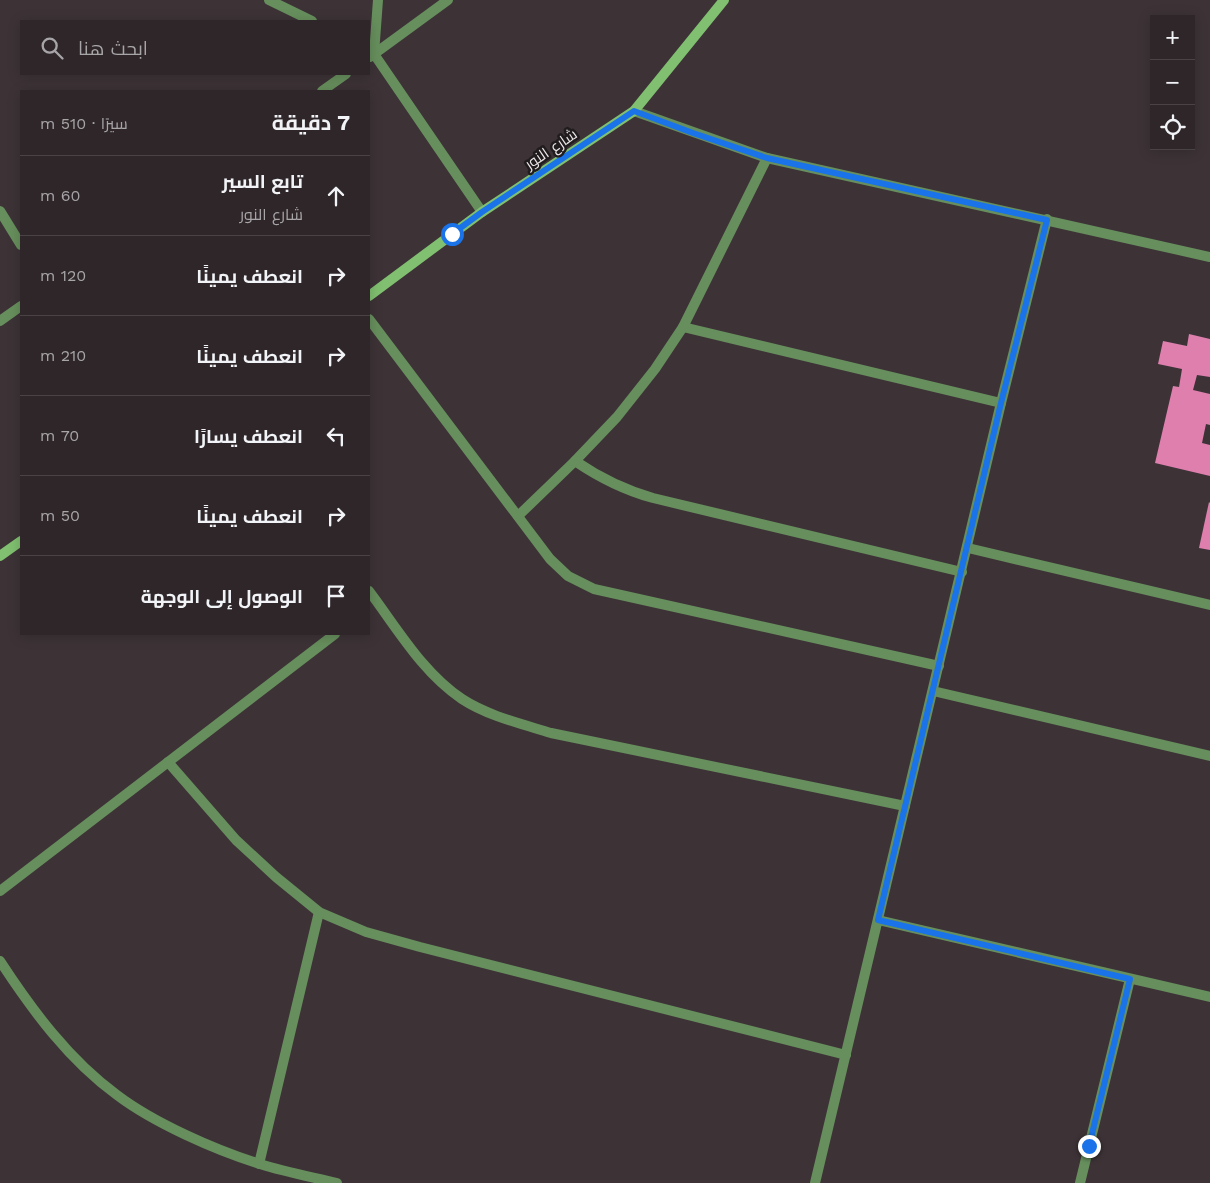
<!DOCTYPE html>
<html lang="ar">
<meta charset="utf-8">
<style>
:root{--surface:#2e2629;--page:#362e31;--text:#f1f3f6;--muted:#a7a5a8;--line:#494346}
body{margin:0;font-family:"Work Sans",Cairo,sans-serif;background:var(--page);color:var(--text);direction:rtl}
.controls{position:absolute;right:15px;top:15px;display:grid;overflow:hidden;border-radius:0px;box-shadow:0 2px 12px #0003}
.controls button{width:45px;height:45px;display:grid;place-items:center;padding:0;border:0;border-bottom:1px solid var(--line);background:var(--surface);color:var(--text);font:25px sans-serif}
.stop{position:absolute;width:15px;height:15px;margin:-11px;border:4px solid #1a73e8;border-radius:50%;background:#fff}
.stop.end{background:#1a73e8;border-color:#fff;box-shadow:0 1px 5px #0008}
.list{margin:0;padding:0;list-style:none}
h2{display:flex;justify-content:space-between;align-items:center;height:65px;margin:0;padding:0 20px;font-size:21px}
h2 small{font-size:16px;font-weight:400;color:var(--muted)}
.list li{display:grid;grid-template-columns:32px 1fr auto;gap:15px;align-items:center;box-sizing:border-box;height:80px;padding:0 20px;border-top:1px solid var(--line)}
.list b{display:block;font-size:19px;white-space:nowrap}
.list p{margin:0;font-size:16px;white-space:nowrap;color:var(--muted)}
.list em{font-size:16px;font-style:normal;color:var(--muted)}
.icon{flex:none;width:28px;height:28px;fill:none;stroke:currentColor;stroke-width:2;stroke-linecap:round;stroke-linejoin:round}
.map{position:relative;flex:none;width:1210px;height:1183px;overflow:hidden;direction:ltr}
.search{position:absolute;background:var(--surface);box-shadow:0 2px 12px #0003;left:20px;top:20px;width:350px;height:55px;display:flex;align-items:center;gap:12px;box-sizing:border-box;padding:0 18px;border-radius:0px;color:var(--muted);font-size:19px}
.panel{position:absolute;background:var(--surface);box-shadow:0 2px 12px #0003;left:20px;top:90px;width:350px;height:545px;border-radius:0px;direction:rtl}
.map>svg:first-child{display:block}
.building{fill:#de7fae}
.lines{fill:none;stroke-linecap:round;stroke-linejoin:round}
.street{stroke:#678f5d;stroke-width:10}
.secondary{stroke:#80c070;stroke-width:10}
.route{stroke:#1a73e8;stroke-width:6}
.labels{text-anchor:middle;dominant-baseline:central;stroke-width:5;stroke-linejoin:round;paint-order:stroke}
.street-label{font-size:15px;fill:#eee8eb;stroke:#211c1e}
</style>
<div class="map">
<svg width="1210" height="1183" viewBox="0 0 1210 1183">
<rect width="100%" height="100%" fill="#3d3337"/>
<!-- building -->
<g class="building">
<polygon points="1189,334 1210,339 1210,377 1197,375 1193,390 1210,394 1210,425 1206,424 1202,443 1210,445 1210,476 1155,463 1173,386 1179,387 1182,369 1158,364 1163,341 1187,346"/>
<polygon points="1209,502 1210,503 1210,550 1199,548"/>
</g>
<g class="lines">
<!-- street -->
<g class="street">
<polyline points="269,0 312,21"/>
<polyline points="369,51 374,54 482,212"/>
<polyline points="374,54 378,0"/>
<polyline points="370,57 448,0"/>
<polyline points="322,91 346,74"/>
<polyline points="634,111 767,158 1210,257"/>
<polyline points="0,211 21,245"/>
<polyline points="369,319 550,559 568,576 594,589 939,666"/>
<polyline points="0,321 21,306"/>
<polyline points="683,327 1001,403"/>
<path d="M575 461C600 478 624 490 653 498L962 572"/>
<polyline points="518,516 575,461 617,417 655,369 683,327 767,158"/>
<polyline points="968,548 1210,605"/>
<path d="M369 591C397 628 422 672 462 699 488 716 522 724 551 733L905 806"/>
<polyline points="933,691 1210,756"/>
<polyline points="168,762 236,840 276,877 319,912 366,932 420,947 846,1055"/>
<polyline points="0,891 335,634"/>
<polyline points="878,920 1210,997"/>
<path d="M0 961C32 1010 69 1060 117 1095 154 1123 215 1150 260 1164 285 1172 312 1177 337 1183"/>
<polyline points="259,1164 319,912"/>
<polyline points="815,1183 1001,403 1047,219"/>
<polyline points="1080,1183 1130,979"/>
</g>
<!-- secondary -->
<g class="secondary">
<polyline points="369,296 482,212 634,111 724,0"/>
<polyline points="0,556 21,541"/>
</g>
</g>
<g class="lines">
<!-- route -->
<polyline class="route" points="452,234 482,212 634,111 693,133 767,158 1047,220 1001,403 878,920 1130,979 1089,1146"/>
</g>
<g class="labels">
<!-- street labels -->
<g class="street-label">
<text transform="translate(551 149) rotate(-34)">شارع النور</text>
</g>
</g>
</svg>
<div class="controls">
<button>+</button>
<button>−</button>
<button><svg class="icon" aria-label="locate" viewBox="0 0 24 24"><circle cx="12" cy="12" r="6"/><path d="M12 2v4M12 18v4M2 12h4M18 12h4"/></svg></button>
</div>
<div class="stop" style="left:452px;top:234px"></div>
<div class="stop end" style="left:1089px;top:1146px"></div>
<div class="search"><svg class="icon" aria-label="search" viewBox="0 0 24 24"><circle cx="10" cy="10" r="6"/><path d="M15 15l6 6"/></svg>ابحث هنا</div>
<section class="panel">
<h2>7 دقيقة<small>سيرًا · 510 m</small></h2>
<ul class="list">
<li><svg class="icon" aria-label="ahead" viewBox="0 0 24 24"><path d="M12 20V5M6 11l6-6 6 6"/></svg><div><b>تابع السير</b><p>شارع النور</p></div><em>60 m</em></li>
<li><svg class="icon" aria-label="right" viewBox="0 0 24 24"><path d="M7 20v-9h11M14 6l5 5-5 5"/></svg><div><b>انعطف يمينًا</b></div><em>120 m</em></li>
<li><svg class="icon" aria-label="right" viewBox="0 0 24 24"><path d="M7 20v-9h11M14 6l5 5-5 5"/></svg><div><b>انعطف يمينًا</b></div><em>210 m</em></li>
<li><svg class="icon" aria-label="left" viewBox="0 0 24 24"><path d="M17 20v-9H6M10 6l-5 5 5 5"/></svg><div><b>انعطف يسارًا</b></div><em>70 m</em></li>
<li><svg class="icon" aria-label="right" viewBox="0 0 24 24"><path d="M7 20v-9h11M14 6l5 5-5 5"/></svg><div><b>انعطف يمينًا</b></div><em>50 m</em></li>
<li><svg class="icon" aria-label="arrive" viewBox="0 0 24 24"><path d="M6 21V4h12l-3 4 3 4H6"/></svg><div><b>الوصول إلى الوجهة</b></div></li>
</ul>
</section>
</div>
